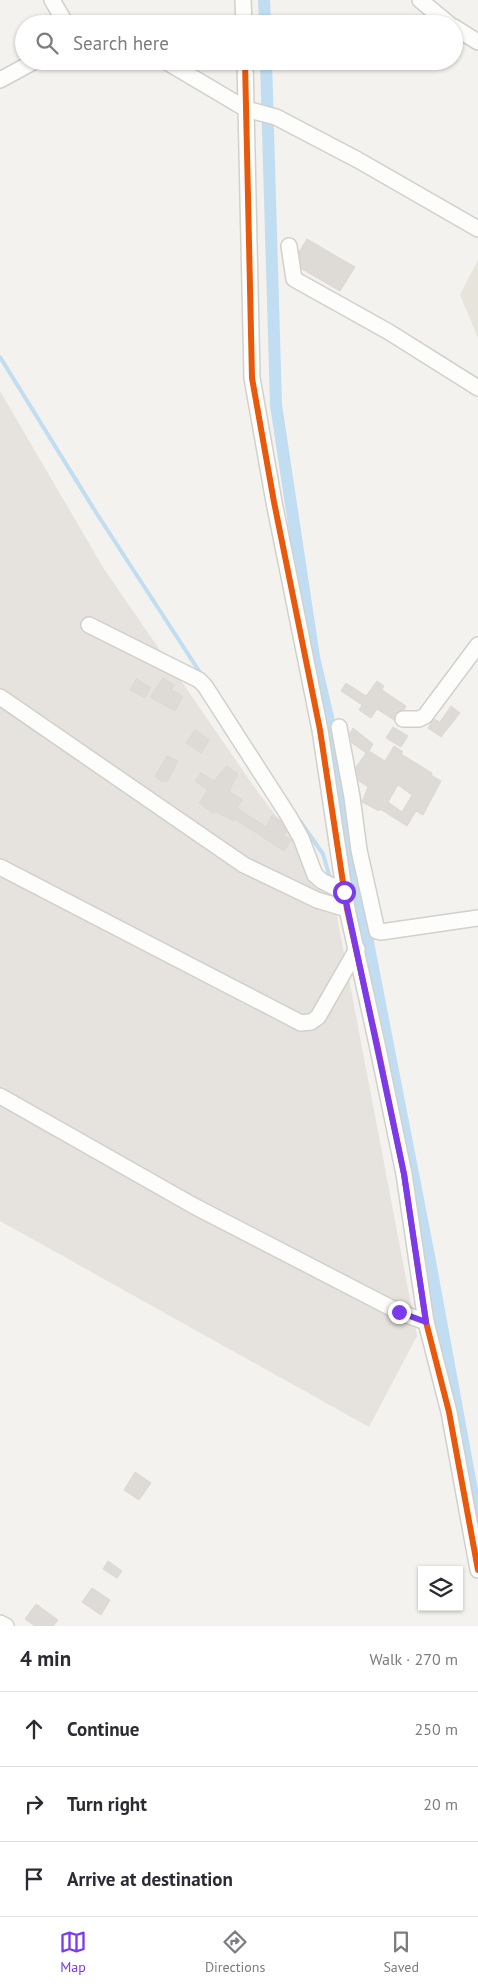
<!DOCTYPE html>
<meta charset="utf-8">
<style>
:root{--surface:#fff;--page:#f7f7f7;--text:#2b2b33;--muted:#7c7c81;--line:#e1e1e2;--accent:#7c3aed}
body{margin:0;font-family:"PT Sans",sans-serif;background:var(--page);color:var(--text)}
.controls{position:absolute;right:15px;bottom:15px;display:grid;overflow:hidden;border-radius:0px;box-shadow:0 1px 4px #0004}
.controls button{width:45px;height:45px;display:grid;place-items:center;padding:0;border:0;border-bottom:1px solid var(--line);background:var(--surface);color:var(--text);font:25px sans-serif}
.stop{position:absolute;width:15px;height:15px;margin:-11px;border:4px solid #7c3aed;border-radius:50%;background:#fff}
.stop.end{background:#7c3aed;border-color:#fff;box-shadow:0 1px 5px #0008}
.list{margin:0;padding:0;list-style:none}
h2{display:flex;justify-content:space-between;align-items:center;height:65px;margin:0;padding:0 20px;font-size:21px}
h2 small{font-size:16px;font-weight:400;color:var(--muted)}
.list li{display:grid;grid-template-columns:32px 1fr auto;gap:15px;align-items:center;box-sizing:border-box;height:75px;padding:0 20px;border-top:1px solid var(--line)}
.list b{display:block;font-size:19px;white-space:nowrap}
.list em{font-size:16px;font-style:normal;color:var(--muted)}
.icon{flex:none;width:28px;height:28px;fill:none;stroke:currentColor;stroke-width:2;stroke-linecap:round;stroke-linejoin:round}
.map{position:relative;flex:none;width:478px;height:1626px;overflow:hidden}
.search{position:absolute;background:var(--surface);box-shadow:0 1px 4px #0004;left:15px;right:15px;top:15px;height:55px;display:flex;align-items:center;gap:12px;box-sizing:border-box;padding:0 18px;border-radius:28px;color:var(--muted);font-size:19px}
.sheet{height:290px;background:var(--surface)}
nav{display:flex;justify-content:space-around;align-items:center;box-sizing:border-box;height:70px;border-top:1px solid var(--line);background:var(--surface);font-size:14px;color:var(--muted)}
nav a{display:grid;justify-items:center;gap:2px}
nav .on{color:var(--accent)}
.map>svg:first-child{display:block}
.residential{fill:#e7e4dc}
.industrial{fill:#e6e2de}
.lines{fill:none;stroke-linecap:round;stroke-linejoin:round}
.stream{stroke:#c0ddf1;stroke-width:4}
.canal{stroke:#c0ddf1;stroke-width:12}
.building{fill:#dedbd6;stroke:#dcd9d4;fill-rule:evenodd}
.minor-casing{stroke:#d2d0cb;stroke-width:18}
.minor{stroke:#fdfdfc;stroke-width:15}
.cycleway-casing{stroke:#fff;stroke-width:9}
.cycleway{stroke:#e8590c;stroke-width:6}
.route{stroke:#7c3aed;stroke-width:6}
</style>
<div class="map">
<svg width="478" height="1626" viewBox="0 0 478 1626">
<rect width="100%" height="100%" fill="#f4f2ee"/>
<!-- residential -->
<polygon class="residential" points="478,260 478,338 460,295"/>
<!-- industrial -->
<polygon class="industrial" points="0,391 104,569 255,788 332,890 417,1336 369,1427 0,1221"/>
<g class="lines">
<!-- stream -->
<g class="stream">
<polyline points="0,357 97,514 201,674"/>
<polyline points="300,821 323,854 330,878 333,879"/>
</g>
<!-- canal -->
<g class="canal">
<polyline points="264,0 265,24"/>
<polyline points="266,61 276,405 314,657 328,717 366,932 429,1256 478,1523"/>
</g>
</g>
<!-- building -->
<g class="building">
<polygon points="307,239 355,267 340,291 302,269 299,252"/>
<polygon points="163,678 174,685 171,690 183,696 175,711 150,697"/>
<polygon points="136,679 151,687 145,698 130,690"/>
<polygon points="377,681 384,686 382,690 406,706 404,710 395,714 394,720 377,709 371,718 359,710 362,705 341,691 346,683 366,696"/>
<polygon points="451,706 460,713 441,737 428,728 434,719 440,722"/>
<polygon points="393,727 408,736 401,747 386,738"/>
<path d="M353 728 373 744 369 751 385 761 394 746 403 752 401 754 432 773 431 775 441 781 423 815 416 811 407 826 380 809 379 811 362 802 368 787 359 781 356 767 366 753 352 743 350 733ZM398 785 412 795 402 812 388 802Z"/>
<polygon points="195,730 210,740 201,753 186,743"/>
<polygon points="167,756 178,761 167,782 164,780 163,782 155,776"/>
<polygon points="226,766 238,774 229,791 242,800 237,808 266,827 272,815 280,820 286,831 284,835 291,840 284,851 235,819 233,821 215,811 214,814 199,803 208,790 195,781 201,773 214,781"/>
<polygon points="135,1472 151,1483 139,1500 124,1490"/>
<polygon points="108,1561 122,1571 117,1578 103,1569"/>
<polygon points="92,1588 110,1600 101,1615 82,1602"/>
<polygon points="36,1604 58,1620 53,1626 35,1626 25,1619"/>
</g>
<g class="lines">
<defs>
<g id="minor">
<polyline points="52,0 66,24"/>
<polyline points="243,0 244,24"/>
<polyline points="420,0 449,24"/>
<polyline points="454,27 478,42"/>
<polyline points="165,61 246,109 276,117 358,160 478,229"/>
<polyline points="245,61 252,378 274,502 320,730 347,909 377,1044 404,1174 426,1322 449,1412 478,1570"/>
<polyline points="0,80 35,61"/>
<polyline points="289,246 294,279 389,332 478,388"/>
<polyline points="89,625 199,680 205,686 288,815 301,838 315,875 322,881 344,892"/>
<polyline points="0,697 244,865 317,900 347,909"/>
<polyline points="403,719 419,719 425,716 478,645"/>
<polyline points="339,727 352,797 359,850 377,931 381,932 478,918"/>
<polyline points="0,867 301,1023 311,1022 318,1017 357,949"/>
<polyline points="0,1096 194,1206 399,1312 426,1322"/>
<polyline points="0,1623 6,1626"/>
</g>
</defs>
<!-- minor casing -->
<use href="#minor" class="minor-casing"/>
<!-- minor -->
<use href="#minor" class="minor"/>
<defs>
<polyline id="cycleway" points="245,61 252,378 274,502 320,730 347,909 377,1044 404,1174 426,1322 449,1412 478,1570"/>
</defs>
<!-- cycleway casing -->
<use href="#cycleway" class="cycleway-casing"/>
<!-- cycleway -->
<use href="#cycleway" class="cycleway"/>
</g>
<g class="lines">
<!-- route -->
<polyline class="route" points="344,892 404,1174 426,1322 399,1312"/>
</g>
</svg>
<div class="controls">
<button><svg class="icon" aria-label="layers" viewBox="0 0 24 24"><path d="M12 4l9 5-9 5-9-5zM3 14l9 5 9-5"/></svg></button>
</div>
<div class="stop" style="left:344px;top:892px"></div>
<div class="stop end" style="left:399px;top:1312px"></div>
<div class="search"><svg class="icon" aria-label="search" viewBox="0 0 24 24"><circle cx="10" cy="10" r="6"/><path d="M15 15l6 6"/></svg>Search here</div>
</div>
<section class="sheet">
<h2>4 min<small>Walk · 270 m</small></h2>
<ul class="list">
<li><svg class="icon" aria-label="ahead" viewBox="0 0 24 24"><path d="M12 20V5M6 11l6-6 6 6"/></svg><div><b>Continue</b></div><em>250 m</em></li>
<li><svg class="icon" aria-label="right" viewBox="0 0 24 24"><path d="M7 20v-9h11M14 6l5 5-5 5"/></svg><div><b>Turn right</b></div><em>20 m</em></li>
<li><svg class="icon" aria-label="arrive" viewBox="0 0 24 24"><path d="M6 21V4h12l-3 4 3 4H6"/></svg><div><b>Arrive at destination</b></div></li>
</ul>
</section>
<nav>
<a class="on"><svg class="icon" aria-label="map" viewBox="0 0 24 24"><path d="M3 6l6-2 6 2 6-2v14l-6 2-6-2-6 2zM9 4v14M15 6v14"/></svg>Map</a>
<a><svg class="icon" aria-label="directions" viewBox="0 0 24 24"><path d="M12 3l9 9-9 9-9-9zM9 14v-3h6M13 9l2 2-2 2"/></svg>Directions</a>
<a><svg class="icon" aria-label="saved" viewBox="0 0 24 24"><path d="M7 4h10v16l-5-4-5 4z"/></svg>Saved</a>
</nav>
